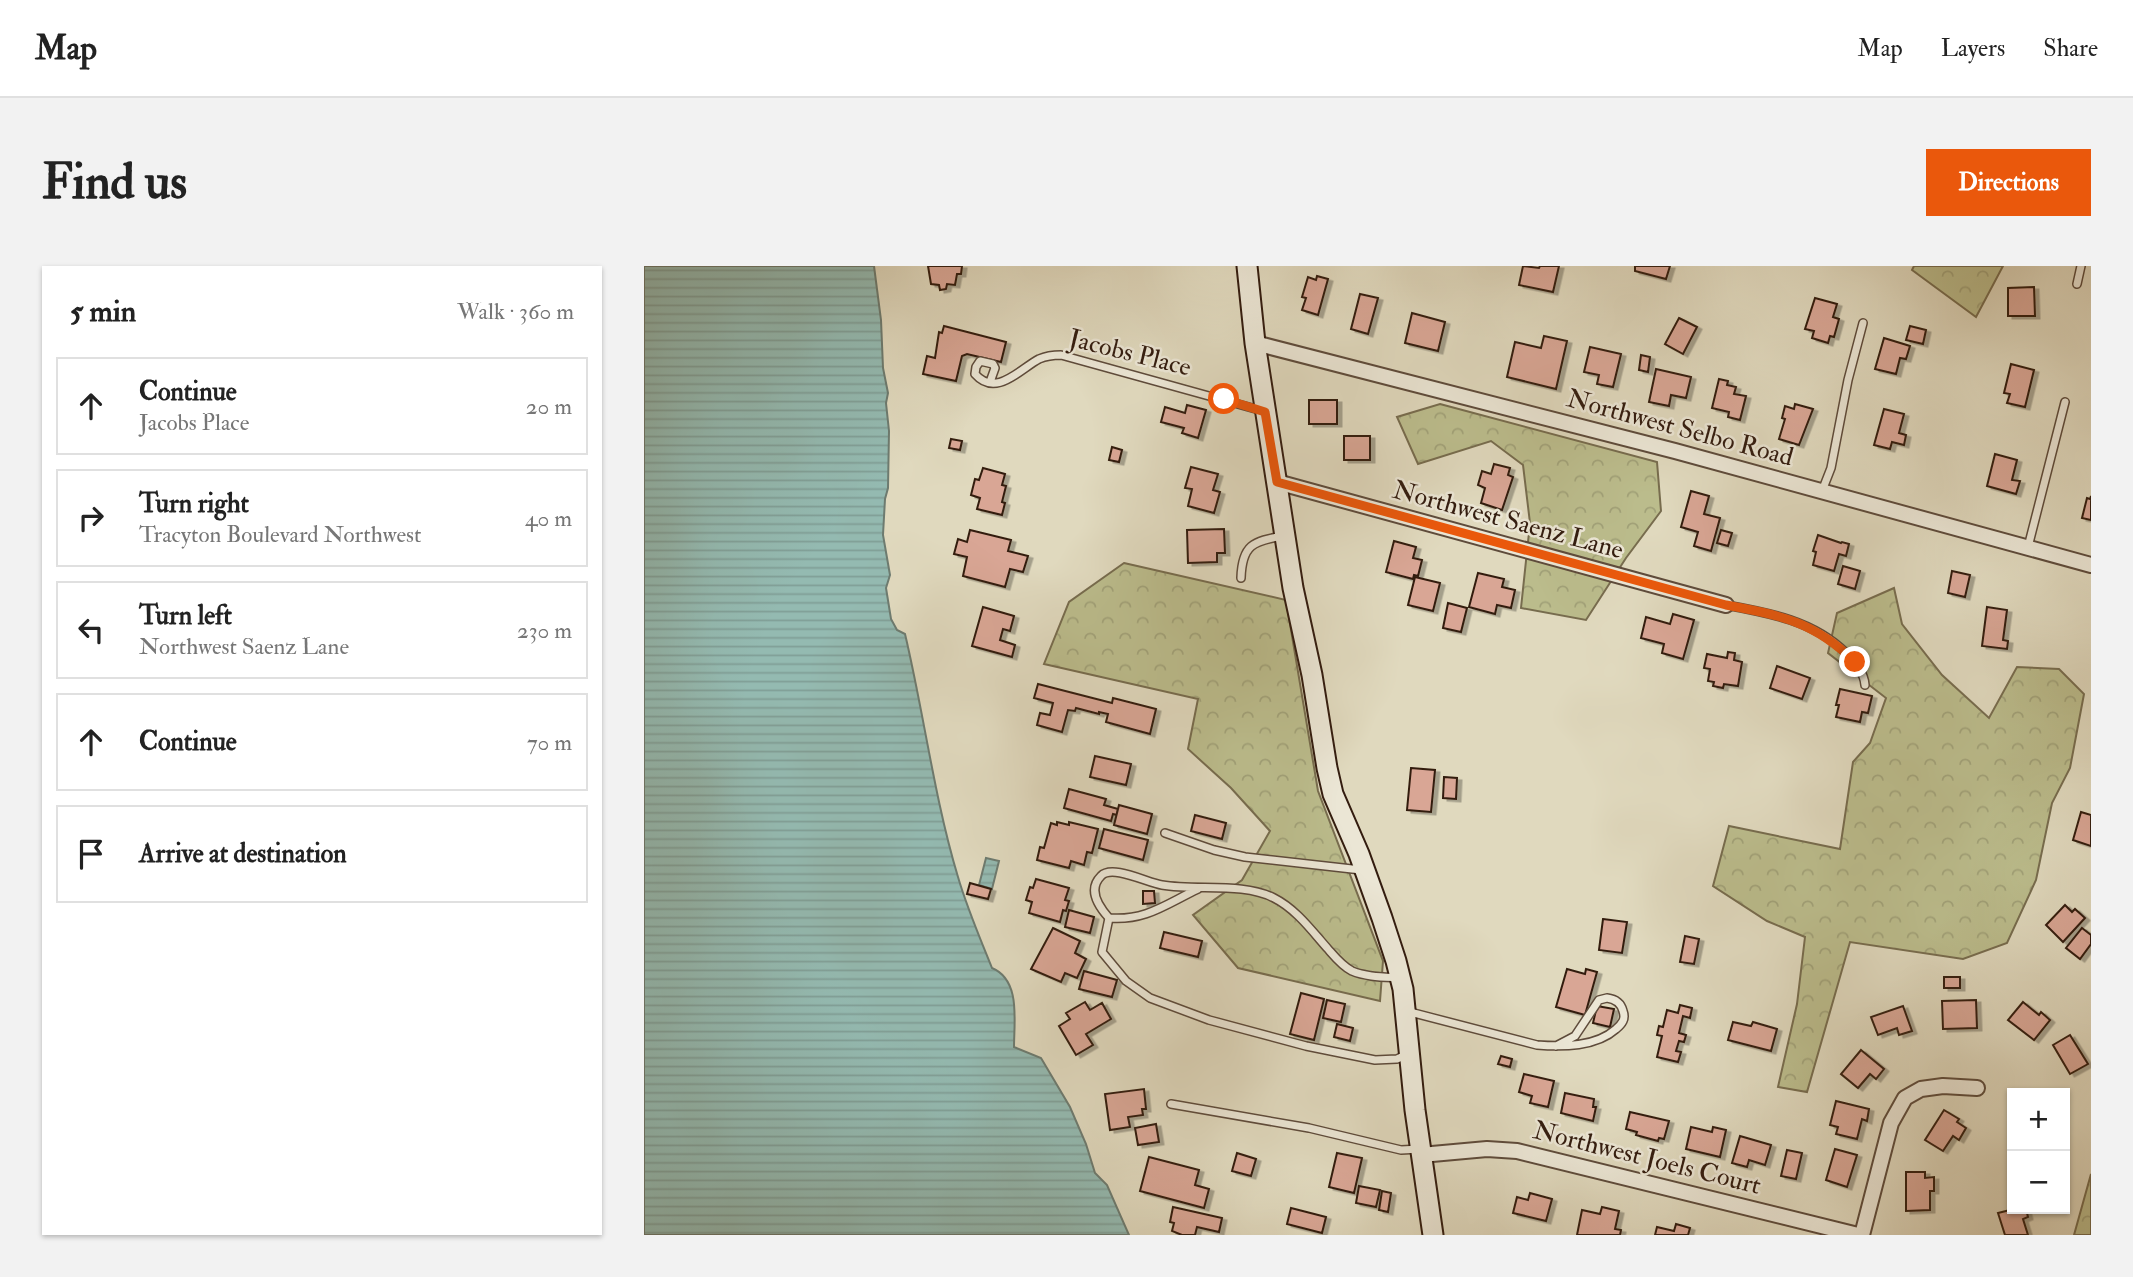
<!DOCTYPE html>
<meta charset="utf-8">
<style>
:root{--surface:#fff;--page:#f2f2f2;--text:#222;--muted:#767676;--line:#e0e0e0;--accent:#ea580c}
body{margin:0;font-family:"IM FELL Double Pica",serif;background:var(--page);color:var(--text)}
.controls{position:absolute;right:21px;bottom:21px;display:grid;overflow:hidden;border-radius:0px;box-shadow:0 2px 5px #0004}
.controls button{width:63px;height:63px;display:grid;place-items:center;padding:0;border:0;border-bottom:2px solid var(--line);background:var(--surface);color:var(--text);font:35px sans-serif}
.stop{position:absolute;width:21px;height:21px;margin:-16px;border:5px solid #ea580c;border-radius:50%;background:#fff}
.stop.end{background:#ea580c;border-color:#fff;box-shadow:0 2px 7px #0008}
.list{margin:0;padding:0;list-style:none}
h2{display:flex;justify-content:space-between;align-items:center;height:91px;margin:0;padding:0 28px;font-size:30px}
h2 small{font-size:23px;font-weight:400;color:var(--muted)}
.list li{display:grid;grid-template-columns:46px 1fr auto;gap:21px;align-items:center;box-sizing:border-box;height:98px;margin:0 14px 14px;padding:0 14px;border:2px solid var(--line);border-radius:0px}
.list b{display:block;font-size:26px;white-space:nowrap}
.list p{margin:0;font-size:23px;white-space:nowrap;color:var(--muted)}
.list em{font-size:23px;font-style:normal;color:var(--muted)}
.icon{flex:none;width:38px;height:38px;fill:none;stroke:currentColor;stroke-width:2;stroke-linecap:round;stroke-linejoin:round}
.map{position:relative;flex:none;width:1447px;height:969px;overflow:hidden;border-radius:0px}
header{display:flex;align-items:center;gap:42px;box-sizing:border-box;height:98px;padding:0 35px;background:var(--surface);border-bottom:2px solid var(--line)}
header strong{font-size:33px}
nav{display:flex;gap:38px;margin-inline-start:auto;font-size:24px}
.intro{display:flex;align-items:center;justify-content:space-between;box-sizing:border-box;height:168px;padding:0 42px}
h1{margin:0;font-size:49px}
.button{padding:18px 32px;border-radius:0px;background:var(--accent);color:#fff;font-size:24px;font-weight:700}
main{display:flex;gap:42px;padding:0 42px}
aside{flex:1;background:var(--surface);border-radius:0px;box-shadow:0 2px 5px #0004}
.map>svg:first-child{display:block}
.forest{fill:url(#forest-crowns);stroke:#776c4e;stroke-width:2}
.water{fill:url(#water-rules);stroke:#6d7b70;stroke-width:2}
.building{fill:#d9a695;stroke:#331c0f;stroke-width:2;filter:url(#shadow)}
.lines{fill:none;stroke-linecap:round;stroke-linejoin:round}
.service-casing{stroke:#5e4b3b;stroke-width:10}
.minor-casing{stroke:#5e4b3b;stroke-width:18}
.secondary-casing{stroke:#331c0f;stroke-width:23}
.service{stroke:#ebe6d5;stroke-width:7}
.minor{stroke:#ebe6d5;stroke-width:14}
.secondary{stroke:#ebe6d5;stroke-width:19}
.route{stroke:#ea580c;stroke-width:9}
.labels{text-anchor:middle;dominant-baseline:central;stroke-width:5;stroke-linejoin:round;paint-order:stroke}
.street-label{font-size:26px;fill:#331c0f;stroke:#ebe6d5}
</style>
<header>
<strong>Map</strong>
<nav><a>Map</a><a>Layers</a><a>Share</a></nav>
</header>
<div class="intro"><h1>Find us</h1><a class="button">Directions</a></div>
<main>
<aside>
<h2>5 min<small>Walk · 360 m</small></h2>
<ul class="list">
<li><svg class="icon" aria-label="ahead" viewBox="0 0 24 24"><path d="M12 20V5M6 11l6-6 6 6"/></svg><div><b>Continue</b><p>Jacobs Place</p></div><em>20 m</em></li>
<li><svg class="icon" aria-label="right" viewBox="0 0 24 24"><path d="M7 20v-9h11M14 6l5 5-5 5"/></svg><div><b>Turn right</b><p>Tracyton Boulevard Northwest</p></div><em>40 m</em></li>
<li><svg class="icon" aria-label="left" viewBox="0 0 24 24"><path d="M17 20v-9H6M10 6l-5 5 5 5"/></svg><div><b>Turn left</b><p>Northwest Saenz Lane</p></div><em>230 m</em></li>
<li><svg class="icon" aria-label="ahead" viewBox="0 0 24 24"><path d="M12 20V5M6 11l6-6 6 6"/></svg><div><b>Continue</b></div><em>70 m</em></li>
<li><svg class="icon" aria-label="arrive" viewBox="0 0 24 24"><path d="M6 21V4h12l-3 4 3 4H6"/></svg><div><b>Arrive at destination</b></div></li>
</ul>
</aside>
<div class="map">
<svg width="1447" height="969" viewBox="0 0 1447 969">
<defs>
<pattern id="forest-crowns" width="20" height="18" patternUnits="userSpaceOnUse" patternTransform="scale(1.75)"><rect width="20" height="18" fill="#bbbc8c"/><path d="M2 6a3 3 0 1 1 6 0M12 15a3 3 0 1 1 6 0" fill="none" stroke="#a1a178"/></pattern>
<pattern id="water-rules" width="6" height="5" patternUnits="userSpaceOnUse" patternTransform="scale(1.75)"><rect width="6" height="5" fill="#94bab1"/><path d="M0 2.5h6" fill="none" stroke="#809f97"/></pattern>
<filter id="shadow"><feDropShadow dx="4.5" dy="2.5" stdDeviation="0" flood-color="#0004"/></filter>
</defs>
<rect width="100%" height="100%" fill="#e0d9be"/>
<filter id="stains"><feTurbulence type="fractalNoise" baseFrequency=".00286" numOctaves="4"/><feColorMatrix values="0 0 0 0 .2 0 0 0 0 .09 0 0 0 0 .02 0 0 0 .5 -.17"/></filter>
<radialGradient id="worn" r=".72"><stop offset=".6" stop-color="#630" stop-opacity="0"/><stop offset="1" stop-color="#630" stop-opacity=".3"/></radialGradient>
<!-- forest -->
<g class="forest">
<polygon points="1270,0 1359,0 1332,51 1268,4"/>
<polygon points="796,138 1013,196 1017,245 982,292 942,354 877,342 886,257 879,199 847,175 774,198 753,151"/>
<polygon points="480,297 642,334 674,525 739,695 736,735 594,702 549,649 598,614 626,565 587,522 544,483 554,433 400,398 425,336"/>
<polygon points="1250,322 1258,358 1298,409 1345,452 1373,401 1415,403 1440,428 1426,502 1408,537 1392,614 1363,677 1319,693 1206,676 1163,826 1134,821 1153,738 1161,671 1123,655 1069,620 1085,560 1196,583 1209,496 1226,477 1242,432 1184,387 1193,347"/>
<polygon points="1447,908 1447,969 1430,969"/>
</g>
<!-- water -->
<g class="water">
<path d="M0 0H230L237 54 239 102 244 127 242 137 245 165 244 222 241 233 239 269 246 309 242 322 247 353 253 364 261 368C280 448 290 531 314 611 323 642 336 672 348 702 377 714 370 755 370 781L397 792 426 841 442 878 451 907 463 919 485 969H0Z"/>
<polygon points="342,592 355,595 348,623 335,619"/>
</g>
<!-- building -->
<g class="building">
<polygon points="284,0 318,0 317,8 313,8 311,19 303,18 302,23 296,24 295,19 287,18"/>
<polygon points="879,0 895,2 896,0 915,0 909,26 875,19"/>
<polygon points="991,0 1026,0 1022,13 991,5"/>
<polygon points="673,10 684,13 674,49 658,44 662,32 658,31 664,11 672,14"/>
<polygon points="1390,21 1391,50 1364,50 1364,22"/>
<polygon points="716,28 734,32 724,68 707,63"/>
<polygon points="1171,32 1193,38 1189,51 1195,53 1190,71 1186,70 1184,77 1168,72 1170,65 1161,63"/>
<polygon points="768,47 801,56 794,85 761,77"/>
<polygon points="1035,52 1053,61 1039,88 1021,78"/>
<polygon points="300,60 362,76 357,96 323,88 318,90 312,115 279,108 283,90 291,92 295,66 298,67"/>
<polygon points="1266,60 1282,64 1279,78 1262,74"/>
<polygon points="900,70 923,75 912,123 863,111 871,76 897,82"/>
<polygon points="1240,72 1266,80 1262,93 1256,92 1252,108 1231,103"/>
<polygon points="946,81 977,88 969,121 953,118 955,109 940,106"/>
<polygon points="997,89 1006,91 1004,106 995,104"/>
<polygon points="1367,98 1390,104 1381,141 1363,137 1366,128 1360,127"/>
<polygon points="1012,103 1047,111 1042,132 1027,129 1025,140 1005,136"/>
<polygon points="1075,113 1084,115 1083,119 1092,121 1090,128 1102,130 1096,154 1084,151 1085,146 1068,142"/>
<rect x="665" y="134" width="28" height="24"/>
<polygon points="1151,138 1169,143 1155,179 1135,173 1141,153 1138,152 1141,140 1150,143"/>
<polygon points="543,139 562,144 554,172 538,167 540,162 517,156 521,141 541,147"/>
<polygon points="1240,143 1260,148 1255,167 1262,169 1260,179 1248,176 1246,183 1230,179"/>
<rect x="700" y="170" width="26" height="24"/>
<polygon points="307,173 318,175 316,184 305,182"/>
<polygon points="468,181 478,184 475,196 465,194"/>
<polygon points="1351,188 1373,194 1368,214 1376,215 1372,228 1343,220"/>
<polygon points="850,198 866,202 864,209 869,211 858,244 837,237 841,222 834,219 838,205 847,208"/>
<polygon points="547,201 574,208 569,224 576,226 570,247 544,240 548,223 541,222"/>
<polygon points="339,202 361,208 358,219 362,220 358,236 361,237 358,249 333,243 336,232 327,229 331,213 335,214"/>
<polygon points="1047,225 1065,230 1060,248 1076,252 1067,285 1050,280 1054,266 1037,261"/>
<polygon points="1447,230 1447,254 1438,252 1443,232 1446,233"/>
<polygon points="580,263 581,287 573,287 573,296 544,297 543,264"/>
<polygon points="326,264 367,274 364,285 384,290 379,306 366,303 361,321 319,310 323,291 310,288 314,273 323,276"/>
<polygon points="1077,264 1088,267 1084,280 1073,277"/>
<polygon points="1174,269 1197,277 1198,276 1205,278 1202,290 1195,288 1190,305 1169,299 1172,286 1169,285"/>
<polygon points="750,275 772,281 769,292 778,294 774,310 770,309 769,313 742,306"/>
<polygon points="1199,300 1216,305 1211,323 1194,318"/>
<polygon points="1308,305 1326,309 1321,331 1304,327"/>
<polygon points="834,307 860,313 858,321 871,324 867,342 853,339 851,348 825,341"/>
<polygon points="771,311 796,317 789,345 764,339"/>
<polygon points="804,337 823,342 817,366 799,362"/>
<polygon points="339,341 370,350 366,365 359,363 356,374 371,379 368,391 328,380"/>
<polygon points="1343,341 1363,344 1359,374 1364,375 1363,383 1338,380"/>
<polygon points="1029,348 1050,354 1039,393 1018,387 1020,378 997,372 1002,351 1026,358"/>
<polygon points="1084,386 1091,387 1090,394 1098,396 1094,420 1080,418 1079,422 1069,420 1070,416 1064,415 1066,403 1060,402 1063,388 1083,392"/>
<polygon points="1133,400 1166,412 1158,433 1126,422"/>
<polygon points="394,418 468,437 469,432 512,443 506,468 462,456 464,448 455,446 455,448 432,442 431,445 424,444 418,466 393,459 396,447 406,449 409,437 390,432"/>
<polygon points="1196,423 1228,430 1224,447 1218,446 1216,456 1192,451 1195,439 1192,439"/>
<polygon points="451,490 487,498 482,519 446,511"/>
<polygon points="767,502 791,504 787,546 763,544"/>
<polygon points="800,511 813,512 812,533 799,532"/>
<polygon points="425,523 462,533 460,539 474,543 473,549 469,548 467,555 420,542"/>
<polygon points="475,539 508,548 503,568 470,559"/>
<polygon points="1437,546 1447,549 1447,580 1429,574"/>
<polygon points="551,549 582,557 578,573 547,565"/>
<polygon points="413,556 425,559 425,556 454,563 448,587 443,586 440,599 427,595 425,602 393,594 396,581 400,582 407,557 413,559"/>
<polygon points="460,563 504,574 499,594 455,582"/>
<polygon points="392,613 425,622 421,634 425,635 422,645 419,644 416,656 385,647 388,636 382,634 386,621 389,622"/>
<polygon points="326,617 347,623 344,633 323,628"/>
<polygon points="499,625 510,625 511,637 499,638"/>
<polygon points="1421,639 1428,646 1431,643 1441,652 1419,676 1402,659"/>
<polygon points="425,644 450,651 446,667 421,661"/>
<polygon points="959,653 983,656 978,687 955,684"/>
<polygon points="409,662 436,675 431,687 442,693 433,712 421,707 417,716 387,703"/>
<polygon points="1438,662 1447,669 1447,678 1436,693 1422,682"/>
<polygon points="520,666 558,675 554,691 516,682"/>
<polygon points="1041,670 1055,673 1050,698 1036,696"/>
<polygon points="923,703 941,708 942,703 953,706 941,749 912,741"/>
<polygon points="440,705 473,714 468,731 435,723"/>
<rect x="1300" y="711" width="16" height="11"/>
<polygon points="657,727 680,733 670,774 646,768"/>
<polygon points="683,734 701,738 697,756 679,752"/>
<polygon points="1332,734 1333,762 1299,763 1298,735"/>
<polygon points="441,736 446,744 458,737 467,753 442,768 449,779 432,789 415,760 426,753 422,747"/>
<polygon points="1379,736 1395,749 1397,746 1406,754 1390,774 1364,754"/>
<polygon points="1036,739 1048,742 1046,752 1039,750 1035,767 1042,769 1040,776 1035,775 1032,785 1037,786 1034,796 1013,791 1018,770 1013,769 1015,760 1019,761 1023,744 1034,747"/>
<polygon points="953,740 970,743 966,761 949,757"/>
<polygon points="1259,740 1268,765 1255,769 1253,762 1234,769 1227,751"/>
<polygon points="1089,756 1107,760 1109,756 1133,763 1127,785 1084,774"/>
<polygon points="693,758 709,762 706,775 690,771"/>
<polygon points="1426,769 1444,798 1426,808 1409,779"/>
<polygon points="1217,784 1240,803 1232,813 1226,808 1214,822 1197,808"/>
<polygon points="857,790 868,793 866,801 854,798"/>
<polygon points="880,808 910,815 904,841 886,837 888,830 875,826"/>
<polygon points="500,823 502,843 498,843 499,849 484,851 486,861 466,864 461,828"/>
<polygon points="921,827 950,833 949,841 952,841 949,855 917,847"/>
<polygon points="1192,835 1225,843 1223,855 1218,853 1213,873 1192,868 1194,861 1186,859"/>
<polygon points="1300,844 1315,853 1313,856 1322,862 1315,874 1309,870 1299,885 1281,874"/>
<polygon points="986,846 1025,855 1020,873 1015,872 1014,875 992,869 993,866 982,863"/>
<polygon points="512,858 515,876 494,879 491,862"/>
<polygon points="1047,861 1068,866 1069,861 1082,864 1076,891 1042,883"/>
<polygon points="1096,870 1127,879 1121,899 1105,894 1103,901 1088,897"/>
<polygon points="1191,883 1213,889 1203,921 1182,914"/>
<polygon points="1143,884 1158,887 1152,913 1137,910"/>
<polygon points="593,887 612,893 607,910 588,905"/>
<polygon points="693,887 718,892 710,927 685,921"/>
<polygon points="505,891 555,904 551,919 565,923 560,942 496,925"/>
<polygon points="1262,906 1281,906 1281,912 1290,911 1290,925 1286,925 1286,944 1262,945"/>
<polygon points="715,920 736,924 732,941 712,937"/>
<polygon points="738,925 747,927 744,946 735,944"/>
<polygon points="886,927 908,933 902,955 869,947 873,931 884,934"/>
<polygon points="529,941 578,952 575,966 553,961 551,969 538,969 528,965 530,957 526,956"/>
<polygon points="958,941 975,945 971,963 977,964 976,969 933,969 938,944 956,948"/>
<polygon points="647,942 682,951 678,967 643,958"/>
<polygon points="1370,943 1382,943 1384,951 1379,953 1384,969 1361,969 1354,947"/>
<polygon points="1032,958 1046,962 1044,969 1011,969 1013,961 1030,965"/>
</g>
<g class="lines">
<defs>
<g id="service">
<polyline points="1433,18 1437,0"/>
<path d="M346 116 351 102 349 98 336 95 332 101 331 108C352 132 376 103 395 93 402 90 409 89 417 89L619 145"/>
<polyline points="1178,225 1187,202 1204,114 1219,57"/>
<polyline points="1384,281 1421,136"/>
<path d="M597 312C598 279 609 275 639 270"/>
<path d="M1082 339C1126 347 1170 355 1202 387 1211 396 1220 406 1221 419"/>
<polyline points="521,567 570,584 601,591 717,604"/>
<path d="M554 623C522 638 502 655 465 652 455 641 443 624 457 610 468 598 504 617 518 619 553 625 599 616 630 632 652 643 668 665 684 683 691 691 698 700 708 705 722 711 740 711 756 712"/>
<polyline points="465,652 458,686 482,715 506,732 565,754 662,780 731,794 753,793 764,788"/>
<path d="M762 745 893 779C919 781 952 781 972 763 978 758 982 753 979 745 977 737 971 733 963 732L955 734 931 770 912 780"/>
<polyline points="527,838 665,862 757,884 776,883"/>
</g>
<g id="minor">
<polyline points="611,77 1031,185 1447,299"/>
<polyline points="633,216 1082,339"/>
<polyline points="777,889 843,883 873,885 1214,969"/>
<polyline points="1218,969 1247,857 1261,832 1277,823 1299,820 1333,822"/>
</g>
<polyline id="secondary" points="603,0 611,77 649,322 668,409 683,502 689,528 715,588 738,652 752,695 759,723 771,844 789,969"/>
</defs>
<!-- service casing -->
<use href="#service" class="service-casing"/>
<!-- minor casing -->
<use href="#minor" class="minor-casing"/>
<!-- secondary casing -->
<use href="#secondary" class="secondary-casing"/>
<!-- service -->
<use href="#service" class="service"/>
<!-- minor -->
<use href="#minor" class="minor"/>
<!-- secondary -->
<use href="#secondary" class="secondary"/>
</g>
<g class="lines">
<!-- route -->
<path class="route" d="M580 133 621 146 633 216 1082 339C1136 349 1171 356 1211 396"/>
</g>
<g class="labels">
<!-- street labels -->
<g class="street-label">
<text transform="translate(486 87) rotate(14)">Jacobs Place</text>
<text transform="translate(1036 162) rotate(15)">Northwest Selbo Road</text>
<text transform="translate(864 254) rotate(15)">Northwest Saenz Lane</text>
<text transform="translate(1003 892) rotate(14)">Northwest Joels Court</text>
</g>
</g>
<rect width="100%" height="100%" filter="url(#stains)"/>
<rect width="100%" height="100%" fill="url(#worn)"/>
</svg>
<div class="controls">
<button>+</button>
<button>−</button>
</div>
<div class="stop" style="left:580px;top:133px"></div>
<div class="stop end" style="left:1211px;top:396px"></div>
</div>
</main>
